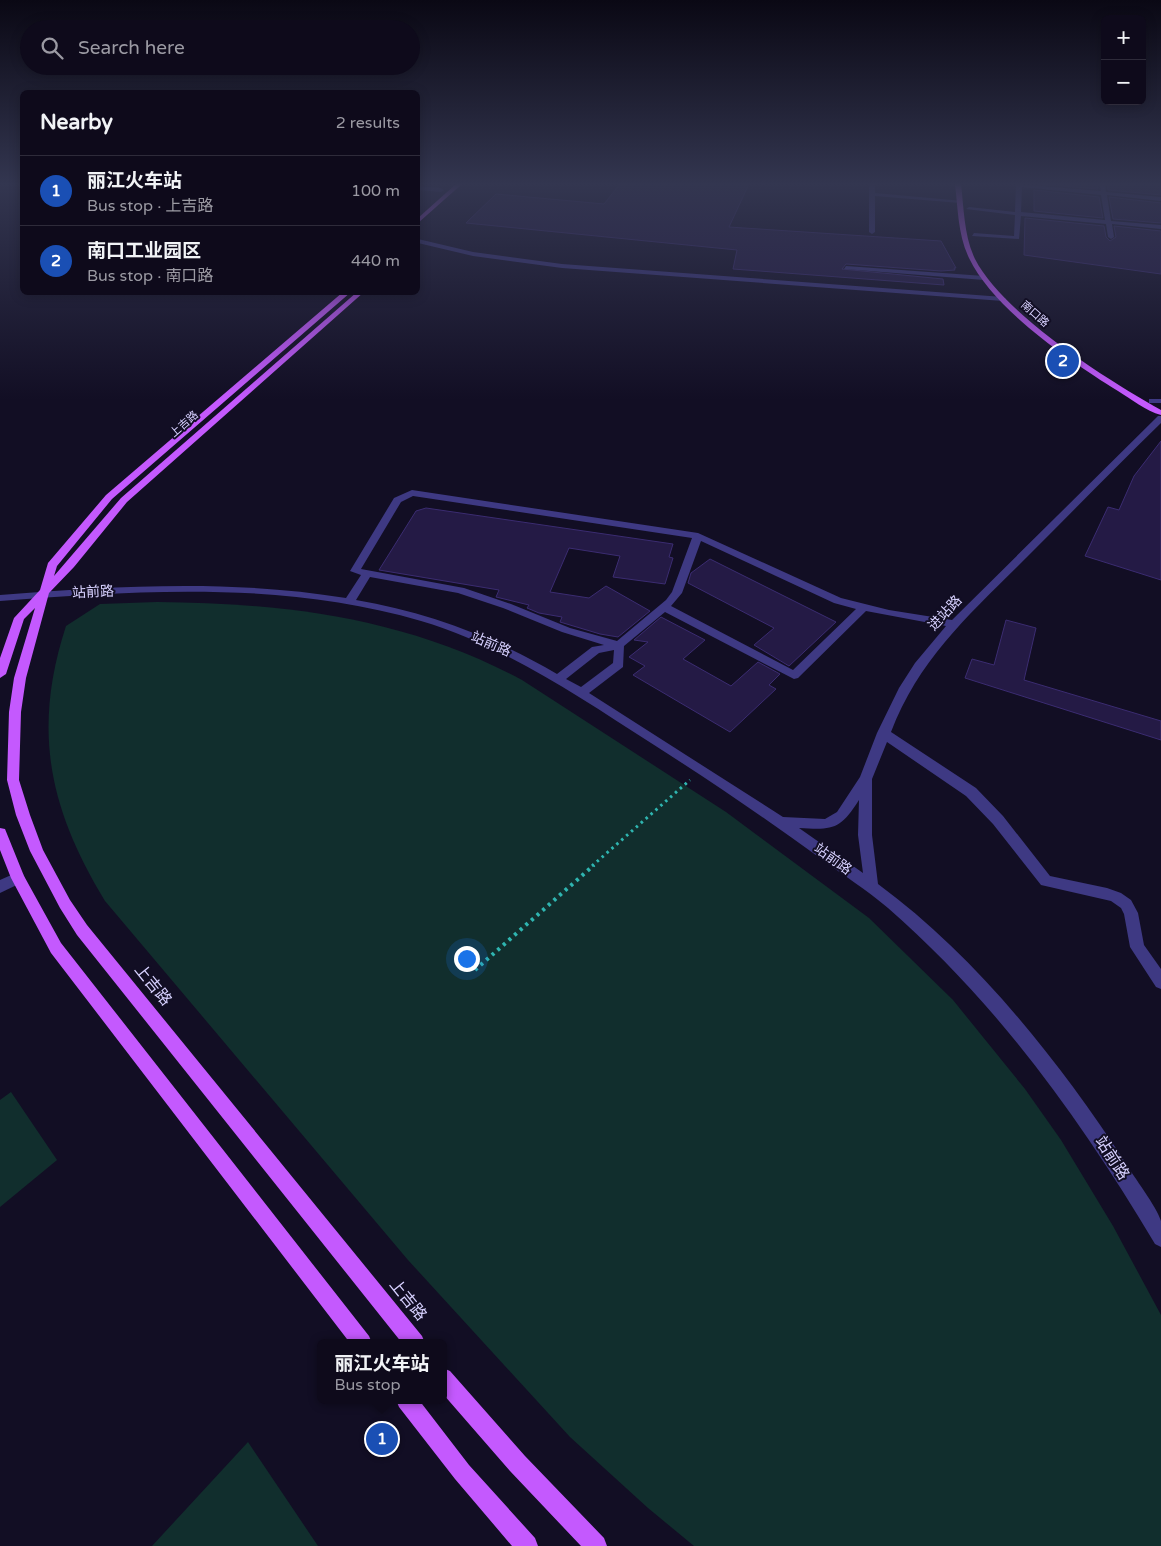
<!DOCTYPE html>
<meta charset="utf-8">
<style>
:root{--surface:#0e0a1b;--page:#1c1828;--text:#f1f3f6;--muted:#9b9aa3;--line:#2e2b3a;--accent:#8c9099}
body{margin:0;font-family:"Varela Round","Noto Sans SC",sans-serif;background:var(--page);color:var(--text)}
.controls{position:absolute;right:15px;top:15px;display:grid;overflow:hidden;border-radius:8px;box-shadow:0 2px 12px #0003}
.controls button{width:45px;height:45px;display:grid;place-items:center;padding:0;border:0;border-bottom:1px solid var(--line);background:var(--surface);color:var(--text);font:25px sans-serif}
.you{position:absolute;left:466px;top:958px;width:18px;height:18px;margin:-12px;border:4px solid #fff;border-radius:50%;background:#1a73e8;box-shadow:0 0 0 8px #1a73e833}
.badge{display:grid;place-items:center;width:32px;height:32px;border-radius:50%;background:var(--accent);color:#fff;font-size:16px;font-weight:700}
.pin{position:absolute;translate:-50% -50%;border:2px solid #fff;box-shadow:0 1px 5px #0006}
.popup{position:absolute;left:317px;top:1339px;width:130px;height:65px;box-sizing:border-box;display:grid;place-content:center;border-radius:8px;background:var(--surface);filter:drop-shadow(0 1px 4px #0005);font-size:16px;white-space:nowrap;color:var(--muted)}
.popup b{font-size:19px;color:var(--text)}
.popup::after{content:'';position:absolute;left:50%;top:100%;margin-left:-10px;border:10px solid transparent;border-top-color:var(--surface)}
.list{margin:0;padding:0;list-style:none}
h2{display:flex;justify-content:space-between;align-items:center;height:65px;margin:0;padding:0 20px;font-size:21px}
h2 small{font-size:16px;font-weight:400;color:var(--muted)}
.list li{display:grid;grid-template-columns:32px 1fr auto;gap:15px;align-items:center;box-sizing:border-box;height:70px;padding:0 20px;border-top:1px solid var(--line)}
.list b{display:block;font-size:19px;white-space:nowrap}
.list p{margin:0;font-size:16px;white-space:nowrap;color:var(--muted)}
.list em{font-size:16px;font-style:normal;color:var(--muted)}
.icon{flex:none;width:28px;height:28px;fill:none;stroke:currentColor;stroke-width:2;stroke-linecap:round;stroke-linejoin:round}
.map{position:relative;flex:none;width:1161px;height:1546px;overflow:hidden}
.search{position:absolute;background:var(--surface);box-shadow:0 2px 12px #0003;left:20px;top:20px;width:400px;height:55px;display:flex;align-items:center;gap:12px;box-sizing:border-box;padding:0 18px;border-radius:28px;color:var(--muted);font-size:19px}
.panel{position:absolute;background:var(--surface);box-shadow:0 2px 12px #0003;left:20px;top:90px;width:400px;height:205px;border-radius:8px}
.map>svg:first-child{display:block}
.green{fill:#112e2d}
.building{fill:#241a45;stroke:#3b2c71}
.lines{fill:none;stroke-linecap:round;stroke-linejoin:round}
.path-far1{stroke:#2fb5b0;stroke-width:3;stroke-dasharray:2.5 4;stroke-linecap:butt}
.path{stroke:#2fb5b0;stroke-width:4;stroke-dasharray:3 4.5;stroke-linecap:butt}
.minor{fill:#3e3983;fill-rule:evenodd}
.major{fill:#c459fe;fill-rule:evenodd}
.labels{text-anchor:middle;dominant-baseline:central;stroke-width:4;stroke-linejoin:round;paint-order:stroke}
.far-street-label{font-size:11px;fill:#d7d1ff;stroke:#120e24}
.street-label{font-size:14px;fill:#d7d1ff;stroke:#120e24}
.near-street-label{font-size:16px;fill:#d7d1ff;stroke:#120e24}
</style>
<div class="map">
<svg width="1161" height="1546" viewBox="0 0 1161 1546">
<rect width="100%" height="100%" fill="#120e24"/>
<!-- green -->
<g class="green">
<path d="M157 602C287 603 406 618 522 680L726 812 869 918 953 1000 1025 1089 1061 1140 1113 1226 1161 1315V1546H694L648 1508 570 1437 408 1260 105 901C49 809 32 730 66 626L100 604Z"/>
<polygon points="11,1092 57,1160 0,1207 0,1100"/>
<polygon points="248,1442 318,1546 152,1546"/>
</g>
<!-- building -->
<g class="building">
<polygon points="620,184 749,184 729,227 941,241 956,268 954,268 955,270 941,271 846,264 842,269 943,279 944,285 733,269 737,250 466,223 496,194 604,204"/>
<polygon points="1039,184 1097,184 1098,189"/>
<polygon points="1107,184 1161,184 1161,195 1108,190"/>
<polygon points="1034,190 1099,197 1103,218 1034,211"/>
<polygon points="1109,197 1161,203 1161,223 1113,219"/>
<polygon points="1025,218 1104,226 1106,237 1110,241 1116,237 1114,226 1161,231 1161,274 1024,255"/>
<polygon points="1161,441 1161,580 1085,556 1108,507 1119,510 1134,476"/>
<polygon points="426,508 673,544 669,557 673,558 665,584 613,577 620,556 569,548 550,592 589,598 606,586 650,611 618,637 600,634 560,622 562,617 539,613 527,608 529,605 496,597 499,590 379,570 416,511"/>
<polygon points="710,559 836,622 789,666 754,645 774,628 688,583 691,573"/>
<polygon points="661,617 705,640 683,659 731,686 758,662 780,674 769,685 776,689 730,732 633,675 645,666 629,657 648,642 634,640"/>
<polygon points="1006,620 1036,628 1024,680 1161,721 1161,740 965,678 972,659 994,665"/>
</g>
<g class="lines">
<!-- path-far1 -->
<polyline class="path-far1" points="592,866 690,780"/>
<!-- path -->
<polyline class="path" points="475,970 594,865"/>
<!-- minor -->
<g class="minor">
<polygon points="869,184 875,184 875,193 963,201 960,203 875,196 875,232 872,234 869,232"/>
<path d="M1016 184 1101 191 1099 184H1105L1106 192 1161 197V201L1107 195 1111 221 1161 225V229L1112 224 1114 237 1111 239 1108 237 1106 224 1021 216 1019 239 972 236 974 233 1014 236 1015 215 966 209 969 207 1015 212ZM1022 187 1101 195 1105 220 1021 212Z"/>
<polygon points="418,186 441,188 444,190 441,192 418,190"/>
<polygon points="418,239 473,252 562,264 1003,297 1006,299 1003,301 562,268 473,256 418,243"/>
<polygon points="846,266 984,276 987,278 984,280 844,269"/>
<rect x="1149" y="399" width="12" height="4"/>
<path d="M1158 416H1161V423C1116 467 1072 512 1027 557 972 612 919 658 891 732L976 788 1003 816 1050 876 1107 888 1121 893 1131 900 1138 913 1144 945 1161 969V989L1156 987 1130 947 1124 914 1121 908 1111 901 1041 885 993 824 966 796 887 742 872 779V835L878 884C976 956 1059 1061 1125 1162 1133 1176 1157 1207 1161 1221 1161 1228 1161 1239 1161 1247L1155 1244C1081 1120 998 1004 888 908 867 890 843 875 820 858 765 818 709 780 651 743 578 696 505 646 421 621 285 581 140 590 0 601V595C115 586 231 579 346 598L361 575 350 571 394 498 412 490 698 533 841 598 889 610 952 620ZM413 496 692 538 672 592 666 600 617 641 570 628 511 604 464 588 361 569 401 502ZM701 541 834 603 856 609 793 670 671 606 682 593ZM370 577 458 593 503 608 562 632 604 645 592 647 557 674C494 637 427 612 356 600ZM866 611 946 626 915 663 899 688 877 733 860 777 837 812 825 819 783 817 589 693 623 667 624 646 665 612 794 679 798 678ZM614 650 613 663 581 687 566 679 599 653ZM859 800 858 835 863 873 799 828C833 830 840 830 859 800Z"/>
<polygon points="18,872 23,874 25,878 23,882 0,893 0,880"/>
</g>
<!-- major -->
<g class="major">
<polygon points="456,184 462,184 418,223 418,218"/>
<path d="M955 184H961C964 209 964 236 975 259 1004 315 1106 379 1161 410V415C1146 411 1131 399 1118 391 1070 361 994 310 969 258 958 235 958 209 955 184Z"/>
<polygon points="343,292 351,292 112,499 57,566 54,576 121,498 357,292 364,292 127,502 74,567 49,593 26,678 21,712 19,780 30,815 43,850 70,900 87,925 422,1336 425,1343 402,1343 77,935 60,908 30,851 16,815 7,780 9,712 14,678 35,608 24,619 6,674 0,678 0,658 14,618 40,590 48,563 106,495"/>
<polygon points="0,828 5,829 24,876 61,943 369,1336 372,1343 350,1343 51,953 11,878 0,850"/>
<polygon points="443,1368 450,1371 525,1456 604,1538 607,1546 581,1546 510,1471 443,1394"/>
<polygon points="396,1400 419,1400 469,1465 535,1538 538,1546 512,1546 455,1479 399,1407"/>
</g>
</g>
<!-- sky -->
<linearGradient id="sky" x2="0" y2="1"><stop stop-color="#0a0814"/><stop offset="0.46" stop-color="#333650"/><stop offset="1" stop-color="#333650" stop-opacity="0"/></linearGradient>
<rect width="1161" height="400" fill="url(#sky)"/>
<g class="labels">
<!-- far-street labels -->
<g class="far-street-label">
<text transform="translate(1035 314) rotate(41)">南口路</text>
<text transform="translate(184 424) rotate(-41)">上吉路</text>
</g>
<!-- street labels -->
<g class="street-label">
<text transform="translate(93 592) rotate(-3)">站前路</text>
<text transform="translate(945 613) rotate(-47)">进站路</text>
<text transform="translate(491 644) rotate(23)">站前路</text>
<text transform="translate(833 859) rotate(36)">站前路</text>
</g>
<!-- near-street labels -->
<g class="near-street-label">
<text transform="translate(153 985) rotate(51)">上吉路</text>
<text transform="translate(1112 1158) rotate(57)">站前路</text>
<text transform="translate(408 1300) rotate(51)">上吉路</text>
</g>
</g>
</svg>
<div class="controls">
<button>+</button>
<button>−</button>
</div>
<div class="you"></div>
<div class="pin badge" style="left:382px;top:1439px;background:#1a4fb4">1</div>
<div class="popup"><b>丽江火车站</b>Bus stop</div>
<div class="pin badge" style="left:1063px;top:361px;background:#1a4fb4">2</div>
<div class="search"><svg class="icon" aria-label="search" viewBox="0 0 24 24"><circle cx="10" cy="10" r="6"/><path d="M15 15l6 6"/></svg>Search here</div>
<section class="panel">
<h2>Nearby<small>2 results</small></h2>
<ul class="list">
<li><span class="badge" style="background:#1a4fb4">1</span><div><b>丽江火车站</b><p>Bus stop · 上吉路</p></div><em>100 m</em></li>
<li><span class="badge" style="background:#1a4fb4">2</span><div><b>南口工业园区</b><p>Bus stop · 南口路</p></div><em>440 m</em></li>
</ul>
</section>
</div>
